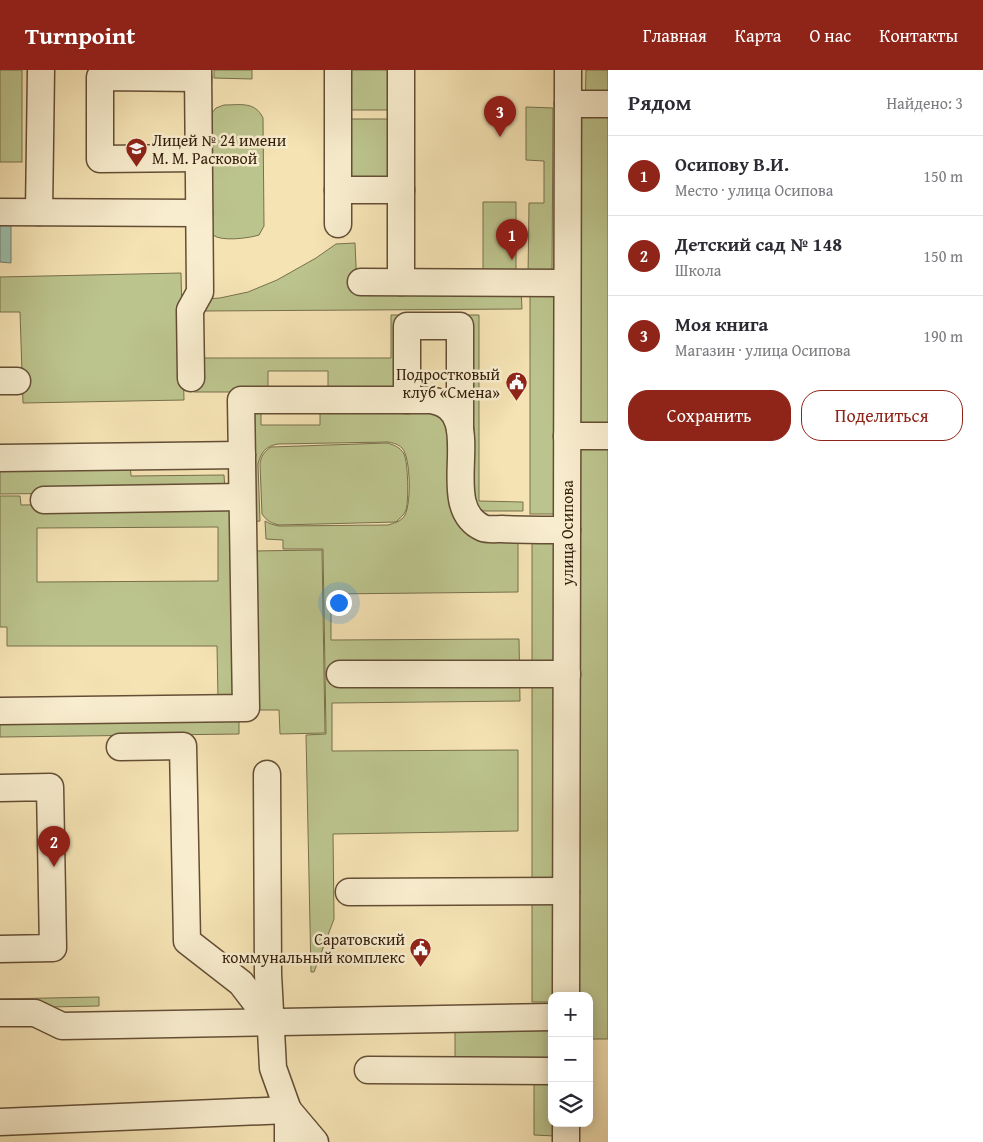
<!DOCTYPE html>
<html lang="ru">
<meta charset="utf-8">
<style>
:root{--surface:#fff;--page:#f2f2f3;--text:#2b2b33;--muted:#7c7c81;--line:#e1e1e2;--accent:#8f2418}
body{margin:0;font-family:"Gentium Book Plus",serif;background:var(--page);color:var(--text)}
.controls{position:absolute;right:15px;bottom:15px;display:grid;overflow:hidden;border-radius:10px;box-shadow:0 2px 12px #0003}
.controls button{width:45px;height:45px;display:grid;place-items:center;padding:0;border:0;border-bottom:1px solid var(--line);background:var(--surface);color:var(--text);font:25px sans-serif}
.you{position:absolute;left:338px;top:532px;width:18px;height:18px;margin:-12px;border:4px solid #fff;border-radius:50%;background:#1a73e8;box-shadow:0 0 0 8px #1a73e833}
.badge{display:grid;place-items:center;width:32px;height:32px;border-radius:50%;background:var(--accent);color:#fff;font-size:16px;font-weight:700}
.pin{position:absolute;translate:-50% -41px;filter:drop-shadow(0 1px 2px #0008)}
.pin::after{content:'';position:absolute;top:26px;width:18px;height:15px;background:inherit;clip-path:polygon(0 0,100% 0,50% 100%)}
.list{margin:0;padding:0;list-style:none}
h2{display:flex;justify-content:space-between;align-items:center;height:65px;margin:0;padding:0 20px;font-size:21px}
h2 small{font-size:16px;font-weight:400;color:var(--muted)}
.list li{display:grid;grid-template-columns:32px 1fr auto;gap:15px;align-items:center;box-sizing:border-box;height:80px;padding:0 20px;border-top:1px solid var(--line)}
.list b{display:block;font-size:19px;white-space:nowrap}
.list p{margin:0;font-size:16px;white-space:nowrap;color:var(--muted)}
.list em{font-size:16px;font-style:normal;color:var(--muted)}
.actions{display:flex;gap:10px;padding:15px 20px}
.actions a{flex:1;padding:11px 0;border:1px solid var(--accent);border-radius:20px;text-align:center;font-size:18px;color:var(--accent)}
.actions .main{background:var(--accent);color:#fff}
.icon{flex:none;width:28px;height:28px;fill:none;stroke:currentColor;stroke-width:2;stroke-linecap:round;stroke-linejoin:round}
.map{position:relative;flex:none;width:608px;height:1072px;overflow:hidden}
header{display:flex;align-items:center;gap:30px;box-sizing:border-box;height:70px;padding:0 25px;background:var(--accent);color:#fff}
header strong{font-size:24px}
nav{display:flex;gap:28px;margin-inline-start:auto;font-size:18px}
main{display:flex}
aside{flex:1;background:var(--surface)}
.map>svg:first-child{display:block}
.green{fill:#bcc48d;stroke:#78704c;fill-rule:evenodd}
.water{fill:#9cbeac;stroke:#727e6c}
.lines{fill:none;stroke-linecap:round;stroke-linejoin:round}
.minor-casing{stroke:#644e35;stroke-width:29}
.minor{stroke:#f8edce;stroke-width:26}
.labels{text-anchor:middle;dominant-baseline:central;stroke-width:5;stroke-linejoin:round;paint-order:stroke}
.poi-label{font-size:16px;fill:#331d0b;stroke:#f8edce;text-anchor:end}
.street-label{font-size:16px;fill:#331d0b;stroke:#f8edce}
</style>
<header>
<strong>Turnpoint</strong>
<nav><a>Главная</a><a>Карта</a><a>О нас</a><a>Контакты</a></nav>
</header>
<main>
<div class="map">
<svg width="608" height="1072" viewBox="0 0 608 1072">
<rect width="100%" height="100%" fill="#f5e3b4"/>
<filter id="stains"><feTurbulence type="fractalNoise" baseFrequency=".004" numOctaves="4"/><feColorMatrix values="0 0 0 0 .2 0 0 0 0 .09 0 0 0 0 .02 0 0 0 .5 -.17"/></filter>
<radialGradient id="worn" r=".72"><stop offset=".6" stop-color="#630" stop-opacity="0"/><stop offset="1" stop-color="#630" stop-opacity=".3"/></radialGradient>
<!-- green -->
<g class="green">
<rect x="0" y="0" width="22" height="92"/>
<polygon points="214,0 252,0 252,9 214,8"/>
<rect x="345" y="0" width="47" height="40"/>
<polygon points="586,0 608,0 608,969 589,969 589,926 575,926 578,52 585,44"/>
<path d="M224 35C240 35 255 31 263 48L264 156 259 165C250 168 221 172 213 165 211 163 211 159 210 157L211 44 216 38Z"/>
<polygon points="526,37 553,38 552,207 528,207 529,133 544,133 544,91 526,90"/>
<rect x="345" y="49" width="47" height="65"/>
<polygon points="483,132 516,132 516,207 483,206"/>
<polygon points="355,173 357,218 521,218 522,239 205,241 205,229 220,228 248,222 277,210 316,188 336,174"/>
<polygon points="181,203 184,330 23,333 20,242 0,242 0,207"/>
<rect x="530" y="220" width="24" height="224"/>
<polygon points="391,245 479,245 479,431 523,432 523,441 467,441 466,254 403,254 403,324 328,324 328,301 268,301 268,322 194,322 194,288 391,288"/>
<path d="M431 334 449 349 453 435 518 472V522L331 524V570L519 569 520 631 332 633V681L518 680V761L333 764 334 849 314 902H311L306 665 326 664 323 479H283V470L266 469 265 451 271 454 279 456 388 455C394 453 399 452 403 448 412 439 411 387 402 378 398 374 393 373 388 372L278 374C266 376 261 382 258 394L260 451 248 452 251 342 261 340V355H320V336Z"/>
<path d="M387 373C394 375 400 377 404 384 408 392 409 430 406 440 404 445 400 448 396 452L279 455C271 453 267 451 262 444L260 394C261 386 264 382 271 377Z"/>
<polygon points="130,392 131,406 224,405 225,421 0,424 0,394"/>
<path d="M0 426H20L21 435 235 432 238 634 218 629 217 576H7V557H0ZM218 457V511L37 512V458Z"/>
<polygon points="532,468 554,468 555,926 552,926 552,932 532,932"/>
<polygon points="322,480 325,663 280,664 279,640 254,640 252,481"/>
<polygon points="239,644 239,664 0,667 0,646"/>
<polygon points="99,927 99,936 0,938 0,929"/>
<polygon points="455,952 552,953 552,996 455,995"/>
<polygon points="534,1007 552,1007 552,1053 555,1053 555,1066 534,1065"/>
</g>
<!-- water -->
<polygon class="water" points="0,151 11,151 11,193 0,192"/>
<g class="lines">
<defs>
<g id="minor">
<polyline points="338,0 338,154"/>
<polyline points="401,0 401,212"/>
<polyline points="198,8 100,7 100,89 198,88"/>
<polyline points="568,34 608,34"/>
<polyline points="338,120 401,120"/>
<polyline points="0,142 199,143"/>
<polyline points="39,142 41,0"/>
<polyline points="361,212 567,213"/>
<polyline points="191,308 190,240 200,222 198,0"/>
<polyline points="0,311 17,311"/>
<polyline points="407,330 407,256 460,256 460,358"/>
<polyline points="567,366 608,366"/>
<polyline points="0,388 242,385"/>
<polyline points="44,430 242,427"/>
<polyline points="340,604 567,604"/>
<path d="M0 641 246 638 241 330H430C493 339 432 435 483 458 488 460 496 459 502 459 523 460 545 460 567 460"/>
<polyline points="120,677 183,676 187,871 241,913 270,951"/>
<polyline points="267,704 268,904 273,998 288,1040 288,1072"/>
<polyline points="0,718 50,717 53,878 0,879"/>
<polyline points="349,822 566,821"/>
<polyline points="566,926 568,0"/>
<polyline points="0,943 35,943 62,956 552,947"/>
<polyline points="368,1000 552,1001"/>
<polyline points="0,1052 288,1040 315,1072"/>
<polyline points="566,1072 566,1053"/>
</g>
</defs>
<!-- minor casing -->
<use href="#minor" class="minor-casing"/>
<!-- minor -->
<use href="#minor" class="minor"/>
</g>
<!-- icons -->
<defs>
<symbol id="school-pin" viewBox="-11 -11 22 30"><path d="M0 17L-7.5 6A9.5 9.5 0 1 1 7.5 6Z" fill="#8f2418" stroke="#f8edce"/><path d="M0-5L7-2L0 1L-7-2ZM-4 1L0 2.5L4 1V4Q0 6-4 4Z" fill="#fff"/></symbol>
<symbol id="civic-pin" viewBox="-11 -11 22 30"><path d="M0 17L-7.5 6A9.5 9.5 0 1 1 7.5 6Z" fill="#8f2418" stroke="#f8edce"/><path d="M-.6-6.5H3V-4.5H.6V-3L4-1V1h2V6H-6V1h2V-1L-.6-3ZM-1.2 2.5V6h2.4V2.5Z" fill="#fff"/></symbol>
</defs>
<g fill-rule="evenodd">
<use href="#school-pin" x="124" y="66" width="25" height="34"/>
<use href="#civic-pin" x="504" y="300" width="25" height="34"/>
<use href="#civic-pin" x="408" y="866" width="25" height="34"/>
</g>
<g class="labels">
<!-- poi labels -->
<g class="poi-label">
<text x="152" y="70" text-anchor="start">Лицей № 24 имени<tspan x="152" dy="18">М. М. Расковой</tspan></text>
<text x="500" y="304">Подростковый<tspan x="500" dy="18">клуб «Смена»</tspan></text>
<text x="405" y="869">Саратовский<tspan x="405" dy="18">коммунальный комплекс</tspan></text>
</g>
<!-- street labels -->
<g class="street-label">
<text transform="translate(567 463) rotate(-90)">улица Осипова</text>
</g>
</g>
<rect width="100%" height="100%" filter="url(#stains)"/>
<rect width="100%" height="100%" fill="url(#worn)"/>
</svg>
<div class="controls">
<button>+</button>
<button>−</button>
<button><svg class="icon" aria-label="layers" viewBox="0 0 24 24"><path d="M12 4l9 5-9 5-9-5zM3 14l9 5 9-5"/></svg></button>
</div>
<div class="you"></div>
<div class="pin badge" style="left:512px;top:190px">1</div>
<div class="pin badge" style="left:54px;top:797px">2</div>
<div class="pin badge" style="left:500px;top:67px">3</div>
</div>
<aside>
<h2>Рядом<small>Найдено: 3</small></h2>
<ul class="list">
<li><span class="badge">1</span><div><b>Осипову В.И.</b><p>Место · улица Осипова</p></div><em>150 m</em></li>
<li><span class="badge">2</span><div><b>Детский сад № 148</b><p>Школа</p></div><em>150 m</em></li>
<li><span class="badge">3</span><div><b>Моя книга</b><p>Магазин · улица Осипова</p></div><em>190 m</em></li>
</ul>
<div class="actions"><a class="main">Сохранить</a><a>Поделиться</a></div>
</aside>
</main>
